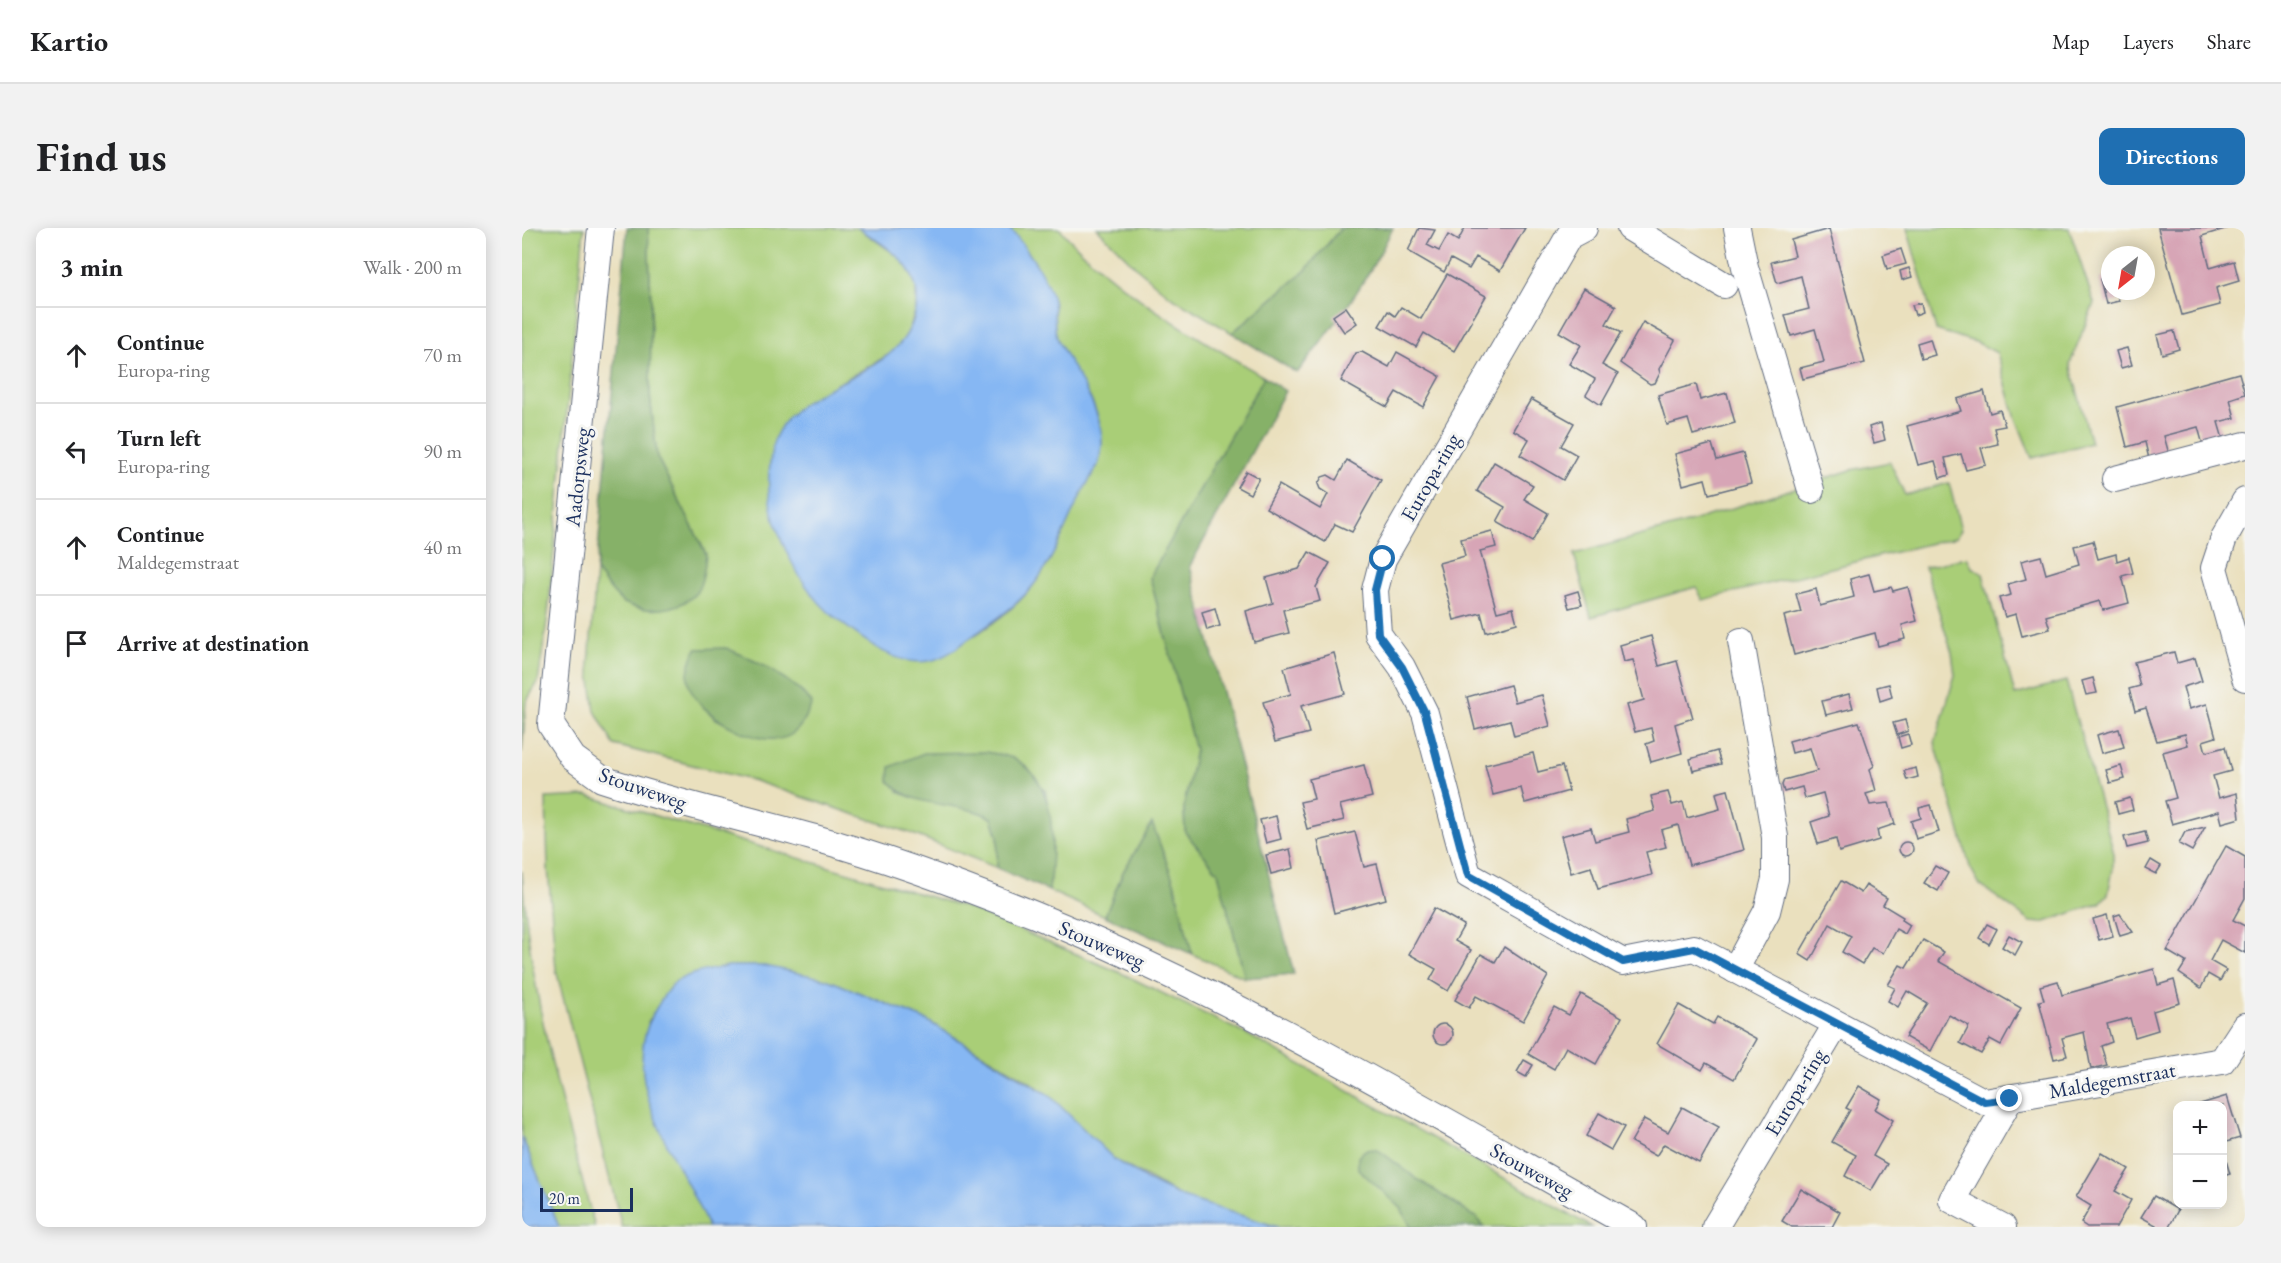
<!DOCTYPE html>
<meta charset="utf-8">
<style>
:root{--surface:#fff;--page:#f2f2f2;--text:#202124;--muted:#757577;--line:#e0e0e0;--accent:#1f6fb2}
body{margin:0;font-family:"EB Garamond",serif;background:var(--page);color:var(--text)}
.controls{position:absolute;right:18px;bottom:18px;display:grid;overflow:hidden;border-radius:12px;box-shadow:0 3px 15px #0003}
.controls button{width:54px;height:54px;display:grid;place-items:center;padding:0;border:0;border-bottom:2px solid var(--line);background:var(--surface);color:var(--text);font:30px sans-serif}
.compass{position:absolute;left:1579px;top:18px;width:54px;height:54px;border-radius:50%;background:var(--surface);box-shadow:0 3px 15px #0003;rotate:211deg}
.scale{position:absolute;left:18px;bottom:15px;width:93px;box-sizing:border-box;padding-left:6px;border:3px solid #1b2f5e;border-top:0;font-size:16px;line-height:21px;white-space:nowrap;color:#1b2f5e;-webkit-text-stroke:4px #f6f6f2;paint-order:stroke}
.stop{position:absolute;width:18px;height:18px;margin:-14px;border:4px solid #1f6fb2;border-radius:50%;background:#fff}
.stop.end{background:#1f6fb2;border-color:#fff;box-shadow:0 2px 6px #0008}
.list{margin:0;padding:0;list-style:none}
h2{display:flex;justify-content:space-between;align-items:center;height:78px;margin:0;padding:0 24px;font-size:26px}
h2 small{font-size:20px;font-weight:400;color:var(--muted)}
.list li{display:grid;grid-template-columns:39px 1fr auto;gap:18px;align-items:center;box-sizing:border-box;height:96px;padding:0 24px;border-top:2px solid var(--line)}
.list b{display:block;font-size:22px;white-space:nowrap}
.list p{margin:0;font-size:20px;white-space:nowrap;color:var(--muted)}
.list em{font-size:20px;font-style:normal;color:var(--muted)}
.icon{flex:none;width:33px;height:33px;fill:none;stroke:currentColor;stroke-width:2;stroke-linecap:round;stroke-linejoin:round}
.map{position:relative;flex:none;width:1723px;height:999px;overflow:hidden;border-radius:12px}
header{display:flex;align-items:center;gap:36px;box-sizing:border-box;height:84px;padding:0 30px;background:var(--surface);border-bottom:2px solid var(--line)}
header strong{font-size:28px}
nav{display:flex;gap:33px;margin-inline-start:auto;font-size:21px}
.intro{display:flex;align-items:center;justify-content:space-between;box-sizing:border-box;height:144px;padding:0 36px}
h1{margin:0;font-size:42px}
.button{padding:15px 27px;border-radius:12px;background:var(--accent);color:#fff;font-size:21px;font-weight:700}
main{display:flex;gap:36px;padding:0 36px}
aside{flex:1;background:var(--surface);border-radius:12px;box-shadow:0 3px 15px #0003}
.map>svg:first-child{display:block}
.green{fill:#a9ce77;stroke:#627e6a;stroke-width:1.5;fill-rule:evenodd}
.forest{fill:#86b168;stroke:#507063;stroke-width:1.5}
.water{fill:#86b7f3;stroke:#5073a8;stroke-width:1.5}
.building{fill:#d7a5b6}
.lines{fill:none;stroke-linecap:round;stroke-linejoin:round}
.street-casing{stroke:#636d80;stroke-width:28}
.street{stroke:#fff;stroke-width:26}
.route{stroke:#1f6fb2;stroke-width:8}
.labels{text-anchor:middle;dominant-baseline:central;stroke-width:6;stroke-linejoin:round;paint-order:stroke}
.street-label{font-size:21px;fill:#1b2f5e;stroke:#f6f6f2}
</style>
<header>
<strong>Kartio</strong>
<nav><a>Map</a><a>Layers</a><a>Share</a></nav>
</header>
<div class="intro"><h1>Find us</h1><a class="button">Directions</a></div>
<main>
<aside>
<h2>3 min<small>Walk · 200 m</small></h2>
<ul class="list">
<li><svg class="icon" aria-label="ahead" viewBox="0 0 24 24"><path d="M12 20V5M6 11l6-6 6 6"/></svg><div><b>Continue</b><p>Europa-ring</p></div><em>70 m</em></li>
<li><svg class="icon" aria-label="left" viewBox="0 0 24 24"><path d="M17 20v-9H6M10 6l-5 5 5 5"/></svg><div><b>Turn left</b><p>Europa-ring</p></div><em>90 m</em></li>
<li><svg class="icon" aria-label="ahead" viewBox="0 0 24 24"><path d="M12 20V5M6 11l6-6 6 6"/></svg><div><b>Continue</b><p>Maldegemstraat</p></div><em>40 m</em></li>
<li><svg class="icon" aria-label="arrive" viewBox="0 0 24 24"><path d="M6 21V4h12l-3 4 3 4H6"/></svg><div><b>Arrive at destination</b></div></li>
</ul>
</aside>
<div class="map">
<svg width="1723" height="999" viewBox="0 0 1723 999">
<rect width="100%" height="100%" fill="#f6f6f2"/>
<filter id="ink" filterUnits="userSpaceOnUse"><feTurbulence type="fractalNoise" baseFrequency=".0167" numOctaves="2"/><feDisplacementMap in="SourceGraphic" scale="12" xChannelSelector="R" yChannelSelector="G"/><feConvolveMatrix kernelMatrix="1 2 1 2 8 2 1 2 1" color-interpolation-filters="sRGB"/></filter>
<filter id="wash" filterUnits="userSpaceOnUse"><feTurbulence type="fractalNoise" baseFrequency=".008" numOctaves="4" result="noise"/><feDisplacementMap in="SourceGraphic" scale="24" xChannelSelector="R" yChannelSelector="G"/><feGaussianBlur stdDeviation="1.35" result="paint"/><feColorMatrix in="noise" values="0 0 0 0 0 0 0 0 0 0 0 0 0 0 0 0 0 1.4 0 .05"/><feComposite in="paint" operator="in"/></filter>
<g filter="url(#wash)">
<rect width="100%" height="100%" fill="#eae0be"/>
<!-- green -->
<g class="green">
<polygon points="0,0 62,0 26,386 16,454 4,474 0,525"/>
<path d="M126 0H336L382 33 394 57V81L386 104 375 122 280 176 265 191 411 432C446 413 485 390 510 359 531 334 542 301 556 271 568 245 584 230 578 199 572 163 545 140 535 110 530 97 535 82 530 69 521 45 504 19 487 0H537C594 64 670 106 742 149L628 349 673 522 662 579 663 604 696 644 723 750 670 726 652 654 630 596 601 644 583 688 527 663 528 595 523 562 375 563C405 579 441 574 470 590L476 608 475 640 388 605 233 553 92 517 73 483 67 437 74 343 100 374 184 326 135 229 128 167 129 77ZM226 429 281 465 222 505 194 491 178 476Z"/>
<polygon points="575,0 819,0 783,43 710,105 648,68 616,41"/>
<polygon points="1385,0 1547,0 1572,75 1548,136 1569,215 1510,230 1493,188 1475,125 1456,115 1414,102"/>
<polygon points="1368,234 1383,267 1427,255 1439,302 1434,309 1181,372 1174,359 1069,389 1052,326 1161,296 1329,242"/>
<polygon points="1445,329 1450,339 1461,346 1493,467 1544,453 1591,622 1591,641 1586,666 1578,675 1520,695 1509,694 1458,657 1448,639 1413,515 1433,447 1430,425 1403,339"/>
<polygon points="66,568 446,680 599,745 726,807 1070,999 962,999 955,990 895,951 855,921 865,966 879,980 889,999 756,999 660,969 593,932 527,867 502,850 404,792 304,751 242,738 206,738 176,745 154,753 126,794 186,999 100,999 34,742 26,640 24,570"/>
<path d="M0 643C7 764 41 882 73 999H37L0 909Z"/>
</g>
<!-- forest -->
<g class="forest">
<path d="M105 0H126L129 77 128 167 135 229 184 326C183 338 181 357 173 366 156 384 123 385 102 375 92 369 82 353 74 343Z"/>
<path d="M819 0H871C845 54 812 99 775 145L710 105 783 43Z"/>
<polygon points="742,149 763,163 668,338 772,746 723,750 696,644 663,604 662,579 673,522 628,349"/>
<path d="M204 420C233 432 270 451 290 475 285 487 281 498 270 506 243 526 169 485 166 452 165 441 169 431 174 421Z"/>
<path d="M463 524C473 526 486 527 495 532 538 558 531 619 527 663L475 640 476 608 470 590C438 572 392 583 367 553L368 539 402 525Z"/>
<polygon points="630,595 652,654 670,726 583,688 601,644"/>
<polygon points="855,921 895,951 955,990 962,999 889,999 879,980 836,941 836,929 843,922"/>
</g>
<!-- water -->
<g class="water">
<path d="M336 0H487C502 16 527 52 531 73 533 86 531 101 536 112 553 148 591 191 577 234 575 241 569 248 566 254 546 288 535 329 509 360 493 379 472 393 452 407 439 417 423 430 407 433 374 439 341 411 316 392 285 368 267 334 254 298 247 279 245 255 248 236 249 229 249 220 252 213 275 147 379 157 394 82 402 40 366 19 336 0Z"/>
<path d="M207 738H243L304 751 404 792 527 867 593 932 625 952 660 969 756 999H186C159 932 90 851 135 779 140 771 146 759 154 754 167 744 191 742 207 738Z"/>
<polygon points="0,909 37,999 0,999"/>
</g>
<g id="blocks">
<!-- building -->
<g class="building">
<polygon points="897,0 913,2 905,17 917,23 926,7 936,13 943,0 1003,0 978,43 954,29 947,41 929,31 922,44 886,23"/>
<polygon points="1636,0 1706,0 1680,8 1688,40 1712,33 1717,53 1694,60 1698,77 1660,87"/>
<polygon points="1307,1 1343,135 1281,151 1278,140 1302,134 1293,101 1269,108 1263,87 1287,81 1279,48 1255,55 1249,34 1273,28 1269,12"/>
<polygon points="1379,21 1384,36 1365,41 1361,27"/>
<polygon points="1387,40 1390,49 1380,52 1378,43"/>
<polygon points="925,46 964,68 932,123 902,105 894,119 857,98 866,83 873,88 879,79 899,91"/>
<polygon points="1588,48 1588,63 1594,63 1597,73 1584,76 1578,51"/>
<polygon points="1062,60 1094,78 1084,96 1099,105 1080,137 1096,146 1079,177 1064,167 1073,151 1047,136 1059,117 1037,104"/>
<polygon points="1399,75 1401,84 1393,87 1390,77"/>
<polygon points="824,79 835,95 822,104 811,88"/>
<polygon points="1121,94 1153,112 1137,141 1138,145 1133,155 1128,156 1098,135"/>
<polygon points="1652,103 1657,121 1640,126 1635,107"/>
<polygon points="1408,111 1413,127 1399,131 1395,115"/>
<polygon points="1605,120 1610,137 1599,140 1594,123"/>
<polygon points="840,124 867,139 875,124 918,148 901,179 874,164 865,179 819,153 834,125"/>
<polygon points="1717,145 1723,166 1708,171 1713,190 1696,194 1701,211 1681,217 1676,199 1642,208 1647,226 1627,231 1623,214 1605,219 1595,179"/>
<polygon points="1174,156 1178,172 1205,165 1213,195 1171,207 1166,191 1145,197 1136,167"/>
<polygon points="1462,163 1468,185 1478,182 1483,198 1472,200 1476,216 1459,220 1464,237 1444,242 1439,226 1423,230 1427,247 1418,250 1413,233 1396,237 1385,198 1439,183 1435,171"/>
<polygon points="1009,171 1052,195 1039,218 1055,227 1041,252 998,227 1007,211 991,202"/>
<polygon points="1359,195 1363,212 1352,215 1347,199"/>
<polygon points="1190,216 1195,232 1221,225 1229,255 1187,266 1183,251 1161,257 1153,226"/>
<polygon points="825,232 859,252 830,304 813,296 803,314 744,280 757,257 798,281 806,266 798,261 796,256 800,249 806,247 814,252"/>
<polygon points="972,234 1011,257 1002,271 1026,285 1010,314 975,294 983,279 955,263"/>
<polygon points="724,243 737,250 728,266 715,259"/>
<polygon points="970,303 974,319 958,323 975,384 991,380 995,395 964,404 959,385 932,392 917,335 943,328 939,311"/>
<polygon points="1571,313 1576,331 1594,326 1595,333 1607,329 1611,345 1600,348 1607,375 1581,382 1578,373 1524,388 1528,401 1500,408 1494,386 1483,389 1477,370 1489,367 1486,356 1504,351 1499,333 1519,328 1524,346 1557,336 1552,318"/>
<polygon points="787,324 808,335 794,359 798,373 761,382 767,405 732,414 724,383 751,375 744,350 777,341"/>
<polygon points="1347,346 1352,363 1369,359 1371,363 1386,359 1395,393 1380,397 1383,411 1356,418 1353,405 1272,427 1262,388 1279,384 1274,366 1294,361 1298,378 1332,369 1328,351"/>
<polygon points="1056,363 1060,377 1047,380 1043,367"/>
<polygon points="693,380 698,398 685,402 680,384"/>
<polygon points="1129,408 1137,438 1155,433 1171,490 1153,496 1160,525 1129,534 1124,516 1132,513 1129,500 1113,504 1105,477 1122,472 1111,432 1102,434 1098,417"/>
<polygon points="1652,424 1655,435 1673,430 1680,453 1661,459 1667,481 1685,476 1694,509 1681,513 1684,524 1703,519 1709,543 1691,548 1697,570 1715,565 1718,590 1700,595 1697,583 1650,596 1643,573 1654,570 1641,524 1666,517 1663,506 1635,513 1624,480 1613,483 1607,461 1618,458 1612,434"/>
<polygon points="812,425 823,466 779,478 787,505 753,514 741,474 769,466 762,440"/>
<polygon points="1571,450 1575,465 1564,467 1560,453"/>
<polygon points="1367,456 1370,469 1358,473 1355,459"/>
<polygon points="988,457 993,474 1020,467 1028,498 992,508 988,492 953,501 945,469"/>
<polygon points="1327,466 1331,480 1304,487 1300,473"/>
<polygon points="1383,492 1386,503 1375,507 1371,495"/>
<polygon points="1337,494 1352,538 1348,541 1354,563 1344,566 1348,577 1367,575 1373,596 1355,602 1357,612 1317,624 1314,611 1296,616 1289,594 1307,588 1301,565 1283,570 1280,559 1262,564 1260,557 1262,552 1295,543 1288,520 1270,525 1267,513"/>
<polygon points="1597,501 1602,519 1580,525 1575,507"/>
<polygon points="1386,506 1389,517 1379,520 1376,509"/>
<polygon points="1195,523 1199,536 1171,543 1168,531"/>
<polygon points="1011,525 1016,544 1040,538 1047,563 1003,575 999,560 971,567 963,537"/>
<polygon points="842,537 850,569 818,577 822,592 785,601 778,574 792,571 787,551"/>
<polygon points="1599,538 1603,551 1588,555 1584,542"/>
<polygon points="1394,540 1396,549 1385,552 1382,543"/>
<polygon points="1206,562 1222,622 1167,637 1156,597 1139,602 1144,619 1124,624 1130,647 1076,661 1069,639 1049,645 1039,608 1069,600 1073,613 1107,604 1104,591 1133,583 1129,568 1146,564 1150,577 1161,574 1165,590 1198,581 1194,565"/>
<polygon points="1608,570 1611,582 1596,586 1593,574"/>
<polygon points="1409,577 1417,604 1394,611 1389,593 1399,590 1397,580"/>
<polygon points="754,588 759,611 744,615 738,592"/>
<polygon points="1683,599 1670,623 1657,616 1663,604"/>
<polygon points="833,604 842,639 855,636 864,671 812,685 796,613"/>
<polygon points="1623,604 1626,615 1605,620 1602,609"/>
<circle cx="1384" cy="621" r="7"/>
<polygon points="1704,618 1723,629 1723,670 1711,692 1723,698 1723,725 1699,712 1688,733 1704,742 1698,753 1686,746 1679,760 1657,745 1664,734 1645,723"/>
<polygon points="768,621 772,640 749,646 744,627"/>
<polygon points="1629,632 1639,638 1634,646 1624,641"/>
<polygon points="1413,638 1426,645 1416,663 1402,655"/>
<polygon points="1319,653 1339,665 1344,657 1365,670 1361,677 1381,689 1380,692 1388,697 1383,706 1374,701 1361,725 1350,720 1340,736 1320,724 1329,708 1308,696 1288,733 1277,726"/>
<polygon points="912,680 942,697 933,713 949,722 926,763 908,752 914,741 887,726"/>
<polygon points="1598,686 1611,704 1598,708 1592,688"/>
<polygon points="1585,687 1591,708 1577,712 1571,691"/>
<polygon points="1465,696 1475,701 1467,716 1457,710"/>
<polygon points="1487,707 1500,714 1493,727 1480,719"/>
<polygon points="1401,712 1422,724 1416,733 1499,780 1479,817 1468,811 1459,826 1438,815 1447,798 1427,787 1408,823 1383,809 1405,775 1385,763 1376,779 1366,773 1373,760 1366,757 1378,737 1384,740"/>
<polygon points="982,719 1026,748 1001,793 954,768 947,780 933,772 959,726 973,734"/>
<polygon points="1632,741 1636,757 1652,752 1658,775 1631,783 1636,802 1613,809 1608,790 1585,796 1590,814 1579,818 1585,837 1569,841 1562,804 1540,810 1545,828 1532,831 1517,773 1522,772 1518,758 1536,753 1540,767"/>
<polygon points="1059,766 1100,789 1074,836 1044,819 1032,841 1006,826 1032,779 1047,787"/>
<polygon points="1157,777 1191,796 1195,789 1235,811 1212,851 1184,835 1180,842 1135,816"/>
<circle cx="921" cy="806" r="10"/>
<polygon points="1002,832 1011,837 1004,849 995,844"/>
<polygon points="1337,858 1359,871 1353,881 1371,892 1351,928 1365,936 1349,963 1323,948 1334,927 1310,914 1328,882 1324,880"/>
<polygon points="1705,868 1718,910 1701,915 1701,878 1675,877"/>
<polygon points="1160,879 1197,899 1177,935 1142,916 1134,928 1109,914 1122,891 1146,904"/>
<polygon points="1077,885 1102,899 1089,922 1064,908"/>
<polygon points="1701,922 1708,946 1701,948"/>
<polygon points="1580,925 1607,941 1593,963 1609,972 1594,999 1565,999 1559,995 1569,978 1554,969"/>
<polygon points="1279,961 1318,984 1310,999 1270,999 1260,993"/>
<polygon points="1632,968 1656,982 1647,999 1633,999 1634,997 1619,989"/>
</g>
</g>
</g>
<g filter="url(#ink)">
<use href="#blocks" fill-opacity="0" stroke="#636d80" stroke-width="1.5"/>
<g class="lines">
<defs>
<g id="street">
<path d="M79 0 29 497 51 530 80 551C150 574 222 590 293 610 368 631 441 658 513 687 722 772 915 889 1112 999"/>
<polyline points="1062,0 1047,8 861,331 853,362 856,406 880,439 903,485 946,647 1101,734 1172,720 1463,874 1700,833 1723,798"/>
<polyline points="1108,0 1202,57"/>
<polyline points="1215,0 1223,39 1289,262"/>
<polyline points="1593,251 1723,217"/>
<polyline points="1723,273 1702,310 1692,340 1723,450"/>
<polyline points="1213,742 1245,683 1253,651 1253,609 1219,413"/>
<polyline points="1193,999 1314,797"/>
<polyline points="1481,999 1430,972 1488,871"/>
</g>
</defs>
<!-- street casing -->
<use href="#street" class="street-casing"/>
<!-- street -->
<use href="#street" class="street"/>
</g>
</g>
<g class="lines" filter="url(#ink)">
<!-- route -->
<polyline class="route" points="861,331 853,362 856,406 880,439 903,485 946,647 1101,734 1172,720 1463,874 1488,871"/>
</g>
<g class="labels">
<!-- street labels -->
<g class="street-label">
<text transform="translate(55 249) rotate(-84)">Aadorpsweg</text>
<text transform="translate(908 249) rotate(-60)">Europa-ring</text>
<text transform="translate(121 560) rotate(19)">Stouweweg</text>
<text transform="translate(580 716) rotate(23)">Stouweweg</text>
<text transform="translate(1590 852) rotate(-10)">Maldegemstraat</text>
<text transform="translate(1273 864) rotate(-59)">Europa-ring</text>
<text transform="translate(1010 942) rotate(29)">Stouweweg</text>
</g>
</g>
</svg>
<div class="controls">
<button>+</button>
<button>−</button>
</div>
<svg class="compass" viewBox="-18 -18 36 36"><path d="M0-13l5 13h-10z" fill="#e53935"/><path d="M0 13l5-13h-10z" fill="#757577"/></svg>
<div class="scale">20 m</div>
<div class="stop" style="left:861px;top:331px"></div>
<div class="stop end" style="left:1488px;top:871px"></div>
</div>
</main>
